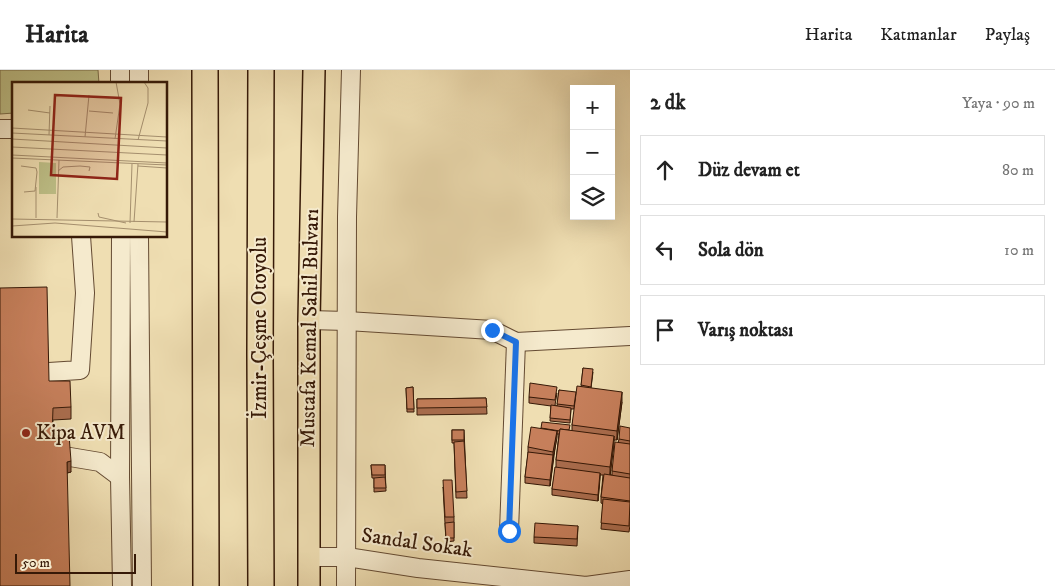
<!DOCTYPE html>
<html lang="tr">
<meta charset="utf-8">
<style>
:root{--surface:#fff;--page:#f2f2f2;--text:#222;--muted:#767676;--line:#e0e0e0}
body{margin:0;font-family:"IM FELL DW Pica",serif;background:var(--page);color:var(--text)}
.controls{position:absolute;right:15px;top:15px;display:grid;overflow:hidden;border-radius:0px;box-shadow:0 5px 20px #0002}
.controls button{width:45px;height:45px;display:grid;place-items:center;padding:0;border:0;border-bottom:1px solid var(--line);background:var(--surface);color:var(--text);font:25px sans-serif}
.scale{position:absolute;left:15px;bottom:12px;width:121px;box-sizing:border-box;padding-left:5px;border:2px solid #361907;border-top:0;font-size:14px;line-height:18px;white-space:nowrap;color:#361907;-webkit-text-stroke:4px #f5eacd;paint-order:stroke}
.stop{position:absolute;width:15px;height:15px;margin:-11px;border:4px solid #1a73e8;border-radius:50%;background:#fff}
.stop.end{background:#1a73e8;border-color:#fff;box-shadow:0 1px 5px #0008}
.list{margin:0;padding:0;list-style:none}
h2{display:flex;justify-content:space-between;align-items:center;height:65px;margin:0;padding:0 20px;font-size:21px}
h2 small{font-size:16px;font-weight:400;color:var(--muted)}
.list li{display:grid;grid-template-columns:32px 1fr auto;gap:15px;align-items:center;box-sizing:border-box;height:70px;margin:0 10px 10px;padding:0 10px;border:1px solid var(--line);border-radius:0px}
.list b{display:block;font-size:19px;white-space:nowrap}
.list em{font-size:16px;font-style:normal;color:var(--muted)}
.icon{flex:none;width:28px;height:28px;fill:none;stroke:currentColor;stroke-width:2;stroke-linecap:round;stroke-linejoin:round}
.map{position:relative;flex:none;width:630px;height:516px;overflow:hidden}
header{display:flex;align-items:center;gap:30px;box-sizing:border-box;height:70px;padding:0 25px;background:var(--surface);border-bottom:1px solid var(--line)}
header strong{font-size:24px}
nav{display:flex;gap:28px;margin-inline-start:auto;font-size:18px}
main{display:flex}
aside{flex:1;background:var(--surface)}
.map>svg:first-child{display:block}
.green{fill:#bec088;stroke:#7a6c48}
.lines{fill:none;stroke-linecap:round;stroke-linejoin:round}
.minor-casing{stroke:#644a32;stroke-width:20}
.major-casing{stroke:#361907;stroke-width:24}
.highway-casing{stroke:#361907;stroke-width:28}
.minor{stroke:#f5eacd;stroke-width:18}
.major{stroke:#efdeb2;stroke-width:21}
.highway{stroke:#efdeb2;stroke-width:25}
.wall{fill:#aa6d4e;stroke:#361907}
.shaded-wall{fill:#8b5940;stroke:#361907}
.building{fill:#c67f5b;stroke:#361907}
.route{stroke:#1a73e8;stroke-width:6}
.poi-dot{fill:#8f2418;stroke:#f5eacd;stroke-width:2}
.labels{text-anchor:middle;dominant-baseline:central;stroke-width:4;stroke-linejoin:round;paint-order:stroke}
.street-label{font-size:21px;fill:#361907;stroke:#f5eacd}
.poi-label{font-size:21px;fill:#361907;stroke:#f5eacd;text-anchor:start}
.inset-road{fill:none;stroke:#a58f6e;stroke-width:1}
.view{fill:#8f2418;fill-opacity:0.15;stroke:#8f2418;stroke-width:2.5}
.inset-edge{fill:none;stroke:#361907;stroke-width:2.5}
</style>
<header>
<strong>Harita</strong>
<nav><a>Harita</a><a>Katmanlar</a><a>Paylaş</a></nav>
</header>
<main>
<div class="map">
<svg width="630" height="516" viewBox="0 0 630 516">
<rect width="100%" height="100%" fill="#efdeb2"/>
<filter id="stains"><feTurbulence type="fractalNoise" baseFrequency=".004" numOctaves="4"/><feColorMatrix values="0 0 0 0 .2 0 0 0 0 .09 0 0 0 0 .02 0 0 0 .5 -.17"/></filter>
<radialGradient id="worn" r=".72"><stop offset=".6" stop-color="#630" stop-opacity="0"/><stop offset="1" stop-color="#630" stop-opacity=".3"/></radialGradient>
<!-- green -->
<polygon class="green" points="0,0 98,0 99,14 14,14 14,43 0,44"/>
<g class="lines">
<defs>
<g id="minor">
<polyline points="120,14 120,0"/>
<polyline points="139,14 139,0"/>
<polyline points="0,59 14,59"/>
<polyline points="121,166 120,407 122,516"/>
<polyline points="139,166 142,516"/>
<polyline points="309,250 347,251 492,260 516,272 630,266"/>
<polyline points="49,302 80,300 85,223 81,166"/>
<polyline points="70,387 100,392 120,407"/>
<polyline points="509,461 516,272"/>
<polyline points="309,487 347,487 418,498 586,516 630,510"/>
<polyline points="346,516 347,147 351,0"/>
</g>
<polyline id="major" points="309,516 309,250 314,0"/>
<g id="highway">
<polyline points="205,0 206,516"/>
<polyline points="261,0 260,284 261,516"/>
</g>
</defs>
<!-- minor casing -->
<use href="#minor" class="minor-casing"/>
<!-- major casing -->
<use href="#major" class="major-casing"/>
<!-- highway casing -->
<use href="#highway" class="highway-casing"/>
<!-- minor -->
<use href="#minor" class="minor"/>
<!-- major -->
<use href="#major" class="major"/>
<!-- highway -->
<use href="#highway" class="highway"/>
</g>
<!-- wall -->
<g class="wall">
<polygon points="583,298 593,302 591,318 622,332 617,370 614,370 610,405 612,405 612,401 619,369 630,358 630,455 629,462 601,459 603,434 601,433 601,427 603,405 600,405 598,431 552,425 552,419 556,397 556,390 559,364 557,364 550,416 525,413 525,407 528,384 528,377 541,358 572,361 572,355 581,317"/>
<polygon points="49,311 71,337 71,349 53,350 52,366 71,402 67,403 0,516"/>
<polygon points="413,317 414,342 407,342 406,318"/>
<polygon points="559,320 576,325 574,339 571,339 570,353 550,351 551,336 529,333 529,327 557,323 555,335 557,336"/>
<polygon points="486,328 487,344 417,345 417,329"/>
<polygon points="452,360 464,360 467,428 456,428 454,373 452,373"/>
<polygon points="371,395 385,395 386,421 374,422 374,408 372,408"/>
<polygon points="443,417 454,447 454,471 446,472"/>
<polygon points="578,456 577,476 534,473 534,467"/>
</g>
<!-- shaded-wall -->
<g class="shaded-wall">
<polygon points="622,322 622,332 617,370 617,361"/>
<polygon points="557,361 557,368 553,388 553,382"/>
<polygon points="614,366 614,375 610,406 610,397"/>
<polygon points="553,385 553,391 550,416 550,410"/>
<polygon points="71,391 71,402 67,403 67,392"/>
<polygon points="600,403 600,409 598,431 598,425"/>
</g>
<!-- building -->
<g class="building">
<polygon points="47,217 49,311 70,311 71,337 53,338 52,366 69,365 71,391 67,392 70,516 0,516 0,218"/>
<polygon points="583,298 593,299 591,317 581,315"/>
<polygon points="530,313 557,317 555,330 529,327"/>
<polygon points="577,316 622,322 617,361 572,355"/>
<polygon points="413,317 414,339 407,339 406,318"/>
<polygon points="559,320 576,322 574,336 557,334"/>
<polygon points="486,328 487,337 417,338 417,329"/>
<polygon points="551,335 571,338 570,350 550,348"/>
<polygon points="542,352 570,355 569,360 560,359 560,361 541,358"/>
<polygon points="620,356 630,358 630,371 619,369"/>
<polygon points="531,357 557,361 553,382 528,377"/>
<polygon points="560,359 614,366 610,397 556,390"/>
<rect x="452" y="360" width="12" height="10"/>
<polygon points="464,371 467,421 456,422 454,372"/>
<polygon points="615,372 630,374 630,404 612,401"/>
<polygon points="528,382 553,385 550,410 525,407"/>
<polygon points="371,395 385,395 385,405 372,405"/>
<polygon points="555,397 600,403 598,425 552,419"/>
<polygon points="604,404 630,408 630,431 601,427"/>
<polygon points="385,407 386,418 374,418 374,408"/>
<polygon points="443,410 452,410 454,447 445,447"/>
<polygon points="603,429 630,432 629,456 601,453"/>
<polygon points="454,452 454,468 446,468 445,453"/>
<polygon points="535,453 578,456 577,469 534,467"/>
</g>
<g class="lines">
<!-- route -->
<polyline class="route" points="492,260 516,272 509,461"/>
</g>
<!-- markers -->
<circle class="poi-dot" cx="26" cy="363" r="5"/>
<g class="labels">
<!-- street labels -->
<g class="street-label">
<text transform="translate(260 258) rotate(-90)">İzmir-Çeşme Otoyolu</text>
<text transform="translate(310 258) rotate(-89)">Mustafa Kemal Sahil Bulvarı</text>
<text transform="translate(417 473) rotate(8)">Sandal Sokak</text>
</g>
<!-- poi labels -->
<g class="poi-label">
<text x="36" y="363">Kipa AVM</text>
</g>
</g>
<!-- overview -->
<g transform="translate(12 12)">
<rect width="155" height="155" fill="#efdeb2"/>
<path d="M27 80 44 81V112H27Z" fill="#bec088"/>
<path class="inset-road" d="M16 28 38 31M77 29 101 31M0 46 155 55M0 51 155 59M37 53 38 24M73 55 77 13M0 57 155 66M103 57 108 22 104 0M126 58 136 21V6L132 0M0 65 155 73M0 73 155 81M0 76 155 83M9 84 24 86 25 90 23 109 12 110M126 84 155 86M46 89 51 85 68 84 78 85 77 89M86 131 87 135 114 141M24 136V105M45 136 47 78M0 137 155 140M122 140 126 82M118 141 120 82M0 144 43 141 155 150M34 155H56"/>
<path class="view" d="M43 13 109 16 105 97 39 93Z"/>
<rect width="155" height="155" class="inset-edge"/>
</g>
<rect width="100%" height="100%" filter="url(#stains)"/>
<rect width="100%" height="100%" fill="url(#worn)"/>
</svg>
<div class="controls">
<button>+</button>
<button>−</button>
<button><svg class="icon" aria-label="layers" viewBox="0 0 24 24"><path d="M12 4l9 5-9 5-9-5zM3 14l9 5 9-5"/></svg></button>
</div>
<div class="scale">50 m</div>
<div class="stop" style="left:509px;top:461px"></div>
<div class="stop end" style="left:492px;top:260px"></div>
</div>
<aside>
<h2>2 dk<small>Yaya · 90 m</small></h2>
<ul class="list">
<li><svg class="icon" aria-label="ahead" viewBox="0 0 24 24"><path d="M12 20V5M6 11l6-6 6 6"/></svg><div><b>Düz devam et</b></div><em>80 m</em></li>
<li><svg class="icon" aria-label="left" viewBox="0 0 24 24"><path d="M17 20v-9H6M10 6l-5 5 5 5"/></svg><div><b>Sola dön</b></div><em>10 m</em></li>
<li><svg class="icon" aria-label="arrive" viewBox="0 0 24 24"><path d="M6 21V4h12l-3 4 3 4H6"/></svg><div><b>Varış noktası</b></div></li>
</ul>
</aside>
</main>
